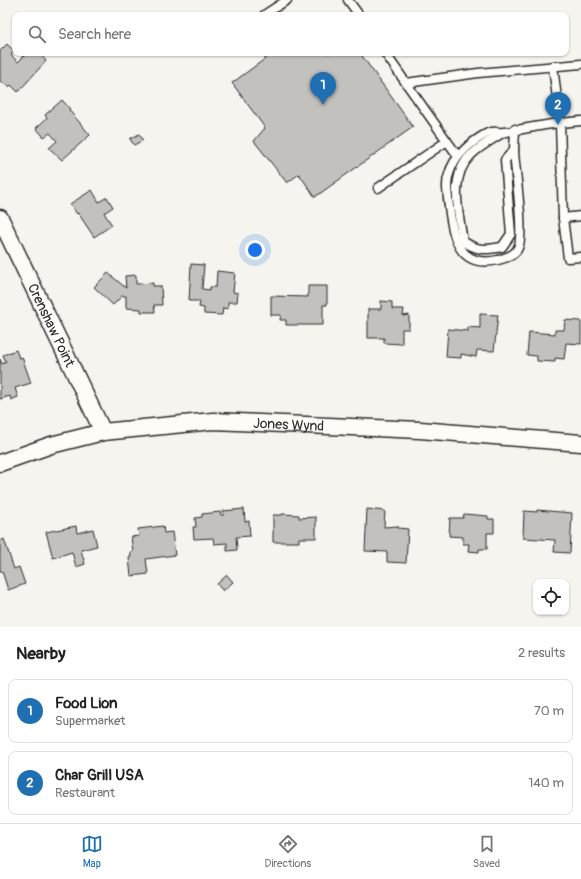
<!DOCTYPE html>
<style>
:root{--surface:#fff;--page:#f2f2f2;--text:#222;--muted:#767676;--line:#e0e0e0;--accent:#1f6fb2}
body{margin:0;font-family:Pangolin,sans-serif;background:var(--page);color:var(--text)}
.controls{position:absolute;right:12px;bottom:12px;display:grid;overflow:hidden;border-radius:8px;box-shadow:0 1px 3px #0004}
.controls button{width:36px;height:36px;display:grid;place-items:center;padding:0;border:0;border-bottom:1px solid var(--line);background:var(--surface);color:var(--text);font:20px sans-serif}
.you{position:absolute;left:255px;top:250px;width:14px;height:14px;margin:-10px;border:3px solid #fff;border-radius:50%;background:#1a73e8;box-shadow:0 0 0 6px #1a73e833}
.badge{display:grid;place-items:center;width:26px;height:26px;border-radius:50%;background:var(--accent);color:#fff;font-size:13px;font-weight:700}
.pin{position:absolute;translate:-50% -33px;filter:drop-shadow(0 1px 2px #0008)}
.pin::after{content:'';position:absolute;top:21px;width:14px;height:12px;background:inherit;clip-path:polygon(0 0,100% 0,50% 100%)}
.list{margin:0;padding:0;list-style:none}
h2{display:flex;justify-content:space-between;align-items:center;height:52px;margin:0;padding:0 16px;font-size:17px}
h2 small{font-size:13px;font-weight:400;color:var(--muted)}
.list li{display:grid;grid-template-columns:26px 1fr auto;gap:12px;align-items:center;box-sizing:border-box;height:64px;margin:0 8px 8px;padding:0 8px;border:1px solid var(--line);border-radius:8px}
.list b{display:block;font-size:15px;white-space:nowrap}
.list p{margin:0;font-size:13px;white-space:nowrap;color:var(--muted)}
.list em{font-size:13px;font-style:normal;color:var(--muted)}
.icon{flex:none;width:22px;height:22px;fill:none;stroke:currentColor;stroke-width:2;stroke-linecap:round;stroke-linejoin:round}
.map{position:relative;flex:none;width:581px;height:627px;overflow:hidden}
.search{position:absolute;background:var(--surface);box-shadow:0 1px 3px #0004;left:12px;right:12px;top:12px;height:44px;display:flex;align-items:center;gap:10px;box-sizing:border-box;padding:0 14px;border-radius:8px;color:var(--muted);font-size:15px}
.sheet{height:196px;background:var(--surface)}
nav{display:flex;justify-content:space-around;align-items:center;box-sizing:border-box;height:56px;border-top:1px solid var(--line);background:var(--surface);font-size:11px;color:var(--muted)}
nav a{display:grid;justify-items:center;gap:2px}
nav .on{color:var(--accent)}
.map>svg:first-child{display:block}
.building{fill:#c2c1be;stroke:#2b2b2b}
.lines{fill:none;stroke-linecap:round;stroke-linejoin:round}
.lane-casing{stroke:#2b2b2b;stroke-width:11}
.street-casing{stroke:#2b2b2b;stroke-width:19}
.lane{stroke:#fdfcf7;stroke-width:8}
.street{stroke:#fdfcf7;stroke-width:16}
.labels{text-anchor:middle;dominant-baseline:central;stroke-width:3;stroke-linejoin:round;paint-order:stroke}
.street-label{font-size:14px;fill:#2b2b2b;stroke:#fdfcf7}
</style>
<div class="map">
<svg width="581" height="627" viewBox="0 0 581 627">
<rect width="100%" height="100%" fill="#f5f4ef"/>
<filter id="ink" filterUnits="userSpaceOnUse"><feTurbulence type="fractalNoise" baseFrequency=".025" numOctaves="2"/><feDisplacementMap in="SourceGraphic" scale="8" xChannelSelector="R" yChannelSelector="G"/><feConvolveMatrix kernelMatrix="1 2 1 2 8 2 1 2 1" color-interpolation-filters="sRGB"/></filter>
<g filter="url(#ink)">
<!-- building -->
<g class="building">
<polygon points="7,44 14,51 11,55 18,62 27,53 39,53 46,61 18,92 11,85 9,87 0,81 0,51"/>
<polygon points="273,53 360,53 413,127 315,197 299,174 287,183 254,141 265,128 232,83"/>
<polygon points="62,100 70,109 69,110 90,135 62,160 49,148 57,141 50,133 44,137 36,128 47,118 45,115"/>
<polygon points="139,134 143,140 134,145 130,139"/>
<polygon points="92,190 99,202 107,197 113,207 104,213 112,225 94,237 78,213 77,214 70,204"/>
<polygon points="191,264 204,265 202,289 210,290 210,287 216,287 217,271 235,273 233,292 238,293 237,302 228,302 228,309 223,308 222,315 204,314 204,308 199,307 200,301 189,301"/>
<polygon points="108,273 126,288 125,276 136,275 136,284 153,283 153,286 161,286 162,305 154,305 155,312 141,312 141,309 126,308 126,296 122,296 113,305 94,287"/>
<polygon points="308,286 327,286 327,305 323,305 323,325 286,325 286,320 280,320 281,315 271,315 271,296 308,297"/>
<polygon points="381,301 392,302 392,309 404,309 403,316 409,315 409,329 402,329 402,344 384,343 384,338 368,338 368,309 381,309"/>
<polygon points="480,314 498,315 494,351 477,350 476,357 461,354 461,358 446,357 448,329 468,331 468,327 480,328"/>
<polygon points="565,320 581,321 581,344 566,343 564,359 555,358 555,362 537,361 537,356 527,355 529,332 555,334 555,330 564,330"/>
<polygon points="16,350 19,358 22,357 31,383 15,388 18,397 11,400 10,396 0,399 0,359 2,364 6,362 3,355"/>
<polygon points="244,509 245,522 249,521 250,536 236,537 237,550 227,551 227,543 214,544 213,538 194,539 193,527 196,527 195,518 202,517 202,514 220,512 221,515 224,515 223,511"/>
<polygon points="367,509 385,511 384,527 398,526 398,528 408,529 406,563 387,562 387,552 365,551"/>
<polygon points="537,510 572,513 570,553 554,552 555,540 523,538 524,511 537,512"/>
<polygon points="282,514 299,515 299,518 316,517 316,538 299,538 299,542 273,542 273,515 282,515"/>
<polygon points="464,514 488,516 488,519 494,519 494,533 487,533 487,549 479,549 479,552 468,551 469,544 463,544 463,537 449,536 450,518 463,518"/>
<polygon points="76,526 77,533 93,529 97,546 81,550 85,564 76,567 72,552 53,558 46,532"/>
<polygon points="163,526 164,533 172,532 175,555 146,559 148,574 131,576 129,558 131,557 130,552 133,552 131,537 139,536 138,529"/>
<polygon points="4,539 14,569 19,567 25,584 8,590 2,571 0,571 0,541"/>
<polygon points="227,575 233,582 223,591 217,584"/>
</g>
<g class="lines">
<defs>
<g id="lane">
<polyline points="348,0 359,15"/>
<polyline points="264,15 287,0"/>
<polyline points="385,53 406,83 478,73 581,64"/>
<polyline points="581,121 560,123 563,218 568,258 581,257"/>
<path d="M515 129C515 136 514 144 514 151 515 170 525 234 518 248 514 256 505 258 498 260 458 269 453 236 449 207 448 196 445 184 449 174 454 156 472 141 488 133 493 130 500 133 506 132 524 129 542 125 560 123L553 66"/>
<path d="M504 132C493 139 480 146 471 155 448 177 459 214 463 241 477 251 486 250 502 247L511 234 505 160 514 150"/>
<polyline points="447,141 458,156"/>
<polyline points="378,188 447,141 406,83"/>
<polyline points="563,218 581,216"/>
</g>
<g id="street">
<path id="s1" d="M0 218 103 432"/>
<path id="s2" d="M0 463 51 445 103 432 213 421 420 430 581 443"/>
</g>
</defs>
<!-- lane casing -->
<use href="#lane" class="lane-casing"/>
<!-- street casing -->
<use href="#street" class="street-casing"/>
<!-- lane -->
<use href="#lane" class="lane"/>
<!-- street -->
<use href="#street" class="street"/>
</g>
</g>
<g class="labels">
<!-- street labels -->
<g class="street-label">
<text stroke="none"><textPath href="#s1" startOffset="119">Crenshaw Point</textPath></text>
<text stroke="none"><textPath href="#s2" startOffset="294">Jones Wynd</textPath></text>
</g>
</g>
</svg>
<div class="controls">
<button><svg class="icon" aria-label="locate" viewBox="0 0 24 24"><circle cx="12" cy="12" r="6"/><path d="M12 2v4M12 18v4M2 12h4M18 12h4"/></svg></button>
</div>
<div class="you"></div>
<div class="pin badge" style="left:323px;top:105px">1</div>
<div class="pin badge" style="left:558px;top:125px">2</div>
<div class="search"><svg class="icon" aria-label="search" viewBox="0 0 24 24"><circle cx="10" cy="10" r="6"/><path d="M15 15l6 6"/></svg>Search here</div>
</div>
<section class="sheet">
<h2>Nearby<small>2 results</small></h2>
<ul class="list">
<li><span class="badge">1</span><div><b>Food Lion</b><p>Supermarket</p></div><em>70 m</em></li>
<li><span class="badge">2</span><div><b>Char Grill USA</b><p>Restaurant</p></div><em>140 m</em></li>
</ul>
</section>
<nav>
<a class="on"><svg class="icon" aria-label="map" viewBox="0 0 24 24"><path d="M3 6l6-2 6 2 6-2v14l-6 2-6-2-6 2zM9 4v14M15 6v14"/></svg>Map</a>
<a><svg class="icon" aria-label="directions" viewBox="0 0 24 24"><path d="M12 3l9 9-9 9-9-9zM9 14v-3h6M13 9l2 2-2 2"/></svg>Directions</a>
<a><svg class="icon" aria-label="saved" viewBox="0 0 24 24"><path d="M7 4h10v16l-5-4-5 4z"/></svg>Saved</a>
</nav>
